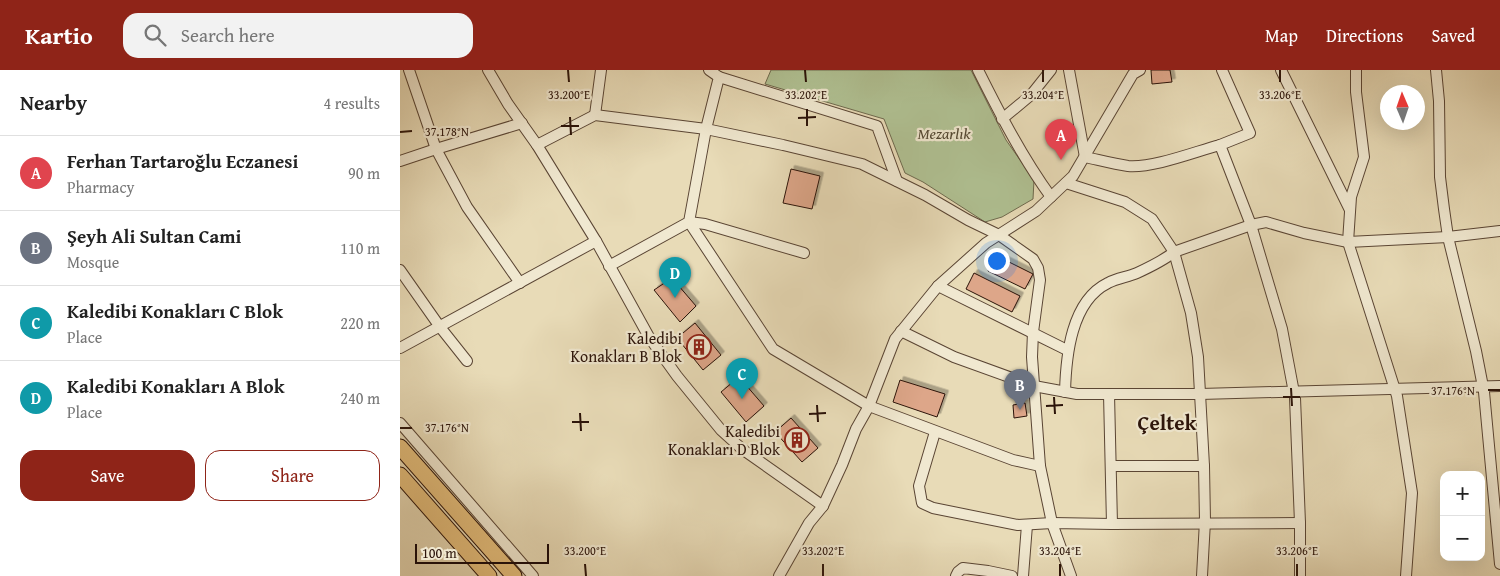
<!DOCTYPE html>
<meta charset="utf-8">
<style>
:root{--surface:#fff;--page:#f2f2f2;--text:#222;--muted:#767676;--line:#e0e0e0;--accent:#8f2418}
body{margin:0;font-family:"Gentium Book Plus",serif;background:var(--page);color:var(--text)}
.controls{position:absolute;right:15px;bottom:15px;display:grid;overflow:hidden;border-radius:10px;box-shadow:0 5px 20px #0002}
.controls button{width:45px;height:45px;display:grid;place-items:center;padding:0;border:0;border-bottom:1px solid var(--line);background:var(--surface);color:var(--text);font:25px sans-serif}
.compass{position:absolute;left:980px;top:15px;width:45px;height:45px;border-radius:50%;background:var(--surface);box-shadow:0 5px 20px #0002;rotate:358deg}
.scale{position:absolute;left:15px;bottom:12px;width:134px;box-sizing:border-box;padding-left:5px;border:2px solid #2b1309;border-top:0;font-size:14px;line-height:18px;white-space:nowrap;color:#2b1309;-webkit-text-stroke:4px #f0e8d0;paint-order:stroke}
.you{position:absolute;left:596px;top:190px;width:18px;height:18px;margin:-12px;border:4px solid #fff;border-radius:50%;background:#1a73e8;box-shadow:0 0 0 8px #1a73e833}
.badge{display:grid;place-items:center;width:32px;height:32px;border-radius:50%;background:var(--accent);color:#fff;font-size:16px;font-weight:700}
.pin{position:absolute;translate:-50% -41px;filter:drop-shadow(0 1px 2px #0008)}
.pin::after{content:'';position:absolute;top:26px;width:18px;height:15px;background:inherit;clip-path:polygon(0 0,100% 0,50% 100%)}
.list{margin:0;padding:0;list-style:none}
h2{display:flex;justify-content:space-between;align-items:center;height:65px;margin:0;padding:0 20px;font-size:21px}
h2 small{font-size:16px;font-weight:400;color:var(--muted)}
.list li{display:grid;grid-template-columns:32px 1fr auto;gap:15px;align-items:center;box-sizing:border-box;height:75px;padding:0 20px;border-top:1px solid var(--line)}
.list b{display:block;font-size:19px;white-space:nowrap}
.list p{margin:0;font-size:16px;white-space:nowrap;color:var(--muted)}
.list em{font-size:16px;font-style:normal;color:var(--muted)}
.actions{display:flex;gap:10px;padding:15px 20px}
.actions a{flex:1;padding:11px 0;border:1px solid var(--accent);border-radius:15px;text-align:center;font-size:18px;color:var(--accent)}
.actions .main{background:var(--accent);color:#fff}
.icon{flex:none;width:28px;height:28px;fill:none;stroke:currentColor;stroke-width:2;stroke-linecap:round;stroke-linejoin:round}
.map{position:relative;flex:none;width:1100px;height:506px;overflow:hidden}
header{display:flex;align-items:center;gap:30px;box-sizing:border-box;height:70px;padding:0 25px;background:var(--accent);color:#fff}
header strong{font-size:24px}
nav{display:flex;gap:28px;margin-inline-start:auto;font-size:18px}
.search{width:350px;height:45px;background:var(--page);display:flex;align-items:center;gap:12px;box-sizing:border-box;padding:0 18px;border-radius:15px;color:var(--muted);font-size:19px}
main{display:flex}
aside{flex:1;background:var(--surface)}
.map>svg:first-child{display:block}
.green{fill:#b0c193;stroke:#6e6a4e}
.building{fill:#dda689;stroke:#2b1309;filter:url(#shadow)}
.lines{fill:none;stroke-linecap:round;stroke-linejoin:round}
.minor-casing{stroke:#5a4534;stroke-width:12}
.highway-casing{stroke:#2b1309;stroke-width:17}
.minor{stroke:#f0e8d0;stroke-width:10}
.highway{stroke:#e4be7c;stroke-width:15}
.ticks{fill:none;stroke:#2b1309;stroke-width:2}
.labels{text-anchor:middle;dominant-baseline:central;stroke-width:4.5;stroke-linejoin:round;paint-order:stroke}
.park-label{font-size:16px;font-style:italic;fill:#534732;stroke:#f0e8d0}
.poi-label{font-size:16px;fill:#2b1309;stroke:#f0e8d0;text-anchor:end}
.district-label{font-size:21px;font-weight:bold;fill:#2b1309;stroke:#f0e8d0}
.ticks-label{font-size:12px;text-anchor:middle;fill:#2b1309;stroke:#f0e8d0;stroke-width:4.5;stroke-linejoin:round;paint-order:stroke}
</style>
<header>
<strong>Kartio</strong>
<div class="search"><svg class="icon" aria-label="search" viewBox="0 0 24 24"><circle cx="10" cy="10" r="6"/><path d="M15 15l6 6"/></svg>Search here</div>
<nav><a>Map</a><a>Directions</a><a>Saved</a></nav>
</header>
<main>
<aside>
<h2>Nearby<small>4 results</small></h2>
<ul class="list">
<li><span class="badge" style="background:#e0444e">A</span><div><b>Ferhan Tartaroğlu Eczanesi</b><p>Pharmacy</p></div><em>90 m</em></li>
<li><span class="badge" style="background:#6b7280">B</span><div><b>Şeyh Ali Sultan Cami</b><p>Mosque</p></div><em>110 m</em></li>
<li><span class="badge" style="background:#0f9aa8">C</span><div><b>Kaledibi Konakları C Blok</b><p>Place</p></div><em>220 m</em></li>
<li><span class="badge" style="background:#0f9aa8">D</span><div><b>Kaledibi Konakları A Blok</b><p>Place</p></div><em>240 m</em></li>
</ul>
<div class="actions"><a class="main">Save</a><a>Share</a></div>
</aside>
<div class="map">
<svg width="1100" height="506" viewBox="0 0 1100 506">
<defs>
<filter id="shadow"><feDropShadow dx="3.5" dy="-3.5" stdDeviation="0" flood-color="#0004"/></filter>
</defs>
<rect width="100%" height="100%" fill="#e8dbb7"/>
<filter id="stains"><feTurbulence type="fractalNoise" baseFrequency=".004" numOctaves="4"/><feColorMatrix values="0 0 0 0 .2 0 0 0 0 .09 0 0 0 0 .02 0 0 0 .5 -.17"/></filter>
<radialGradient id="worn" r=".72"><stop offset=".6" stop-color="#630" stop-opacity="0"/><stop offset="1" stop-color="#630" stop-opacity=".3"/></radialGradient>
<!-- green -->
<polygon class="green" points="371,0 571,0 606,70 634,110 633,129 602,147 585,152 523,112 505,103 484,49 365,14"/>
<!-- building -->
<g class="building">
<polygon points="751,0 770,0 772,12 752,14"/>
<polygon points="391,99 420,106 412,139 383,133"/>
<polygon points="595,185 633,204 625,219 588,201"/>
<polygon points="574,203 620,226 612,242 566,219"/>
<polygon points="272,208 296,236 280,252 254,220"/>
<polygon points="295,253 321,285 303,300 277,268"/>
<polygon points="339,307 364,336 346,352 321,322"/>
<polygon points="500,310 545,324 537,347 493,332"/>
<polygon points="625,333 627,346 614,348 613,335"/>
<polygon points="391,348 418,378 402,392 375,362"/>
</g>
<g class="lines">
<defs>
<g id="minor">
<polyline points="9,0 36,79 67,137 120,213"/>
<polyline points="88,0 108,34 137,75 196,171 249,267 277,306 321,360 342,379 423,436"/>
<path d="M578 0C600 44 622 87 651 127"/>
<path d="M669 0 685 87C699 90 714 94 728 96 754 98 794 82 820 75"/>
<polyline points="822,0 850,63 820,75 851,155 882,259 895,328 900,453 900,506"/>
<polyline points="881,0 950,140"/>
<polyline points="956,0 956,22 964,87 951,127 948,172 997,326 1012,423 1006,506"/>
<polyline points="1036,0 1039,31 1040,107 1044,139 1048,167 1076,281 1084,322 1100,494"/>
<polyline points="319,7 477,56 497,111"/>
<polyline points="195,45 201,0"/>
<polyline points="602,49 631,25 651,0"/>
<polyline points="137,75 195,45 306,59 383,75 462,94 525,125 568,150 599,165 633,189 638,198 640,210 633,262 632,287 640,396 652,453 671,506"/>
<polyline points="0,91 36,79 122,53"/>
<polyline points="666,113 725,132 752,149 774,182 791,243 798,287 804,396 805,451 802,506"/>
<polyline points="289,152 373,279 469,336 613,390 640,396"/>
<polyline points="289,152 305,154 404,183"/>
<polyline points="209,196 289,152 306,59 319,7 309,0"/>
<polyline points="0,200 40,257 67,291"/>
<polyline points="538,216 667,280"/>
<polyline points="501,261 554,287 634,316 677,324 800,324 1100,316"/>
<polyline points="0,278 196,171"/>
<path d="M665 322C666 286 671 231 708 213 717 208 728 207 737 203 750 197 763 191 774 182L851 155 866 152 904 163 948 172 1048 167 1100 161"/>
<polyline points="709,324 712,454"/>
<polyline points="0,353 133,506"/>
<polyline points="535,362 519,416 522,433 533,438 618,455 652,453 712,454 900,453"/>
<polyline points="711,396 804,396"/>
<polyline points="379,506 409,453 423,436 442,395 456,359 469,336 495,269 538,216 586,173 636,141 673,106 733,4 740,0"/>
<polyline points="556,506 558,502 563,498 588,501 612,506"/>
<polyline points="623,506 627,455"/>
</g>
<g id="highway">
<polyline points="0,377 114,506"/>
<polyline points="0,405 89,506"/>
</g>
</defs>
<!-- minor casing -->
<use href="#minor" class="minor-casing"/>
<!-- highway casing -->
<use href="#highway" class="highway-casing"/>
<!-- minor -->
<use href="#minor" class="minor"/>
<!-- highway -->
<use href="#highway" class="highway"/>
</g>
<!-- ticks -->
<path class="ticks" d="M168 0 169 12M405 0 406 12M643 0V12M880 0V12M407 39V56M170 47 171 65M398 48 416 47M161 56H179M0 62 12 61M891 318 892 336M1088 320H1100M654 327 655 344M883 327H900M417 335 418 352M646 336 663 335M180 343 181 361M409 344 426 343M172 352H189M0 358H12M185 494 186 506M423 494V506M660 494V506M897 494V506"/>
<!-- icons -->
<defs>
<symbol id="building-ring" viewBox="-11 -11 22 22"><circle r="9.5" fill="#f0e8d0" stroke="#8f2418" stroke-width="1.5"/><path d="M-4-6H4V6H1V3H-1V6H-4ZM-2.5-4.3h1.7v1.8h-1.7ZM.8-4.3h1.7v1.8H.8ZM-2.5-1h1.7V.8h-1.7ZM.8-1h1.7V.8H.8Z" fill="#8f2418"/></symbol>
</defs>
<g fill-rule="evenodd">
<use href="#building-ring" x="285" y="263" width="28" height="28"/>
<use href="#building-ring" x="383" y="356" width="28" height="28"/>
</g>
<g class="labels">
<!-- park labels -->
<g class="park-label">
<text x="544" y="63">Mezarlık</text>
</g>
<!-- poi labels -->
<g class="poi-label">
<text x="282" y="268">Kaledibi<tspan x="282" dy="18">Konakları B Blok</tspan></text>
<text x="380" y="361">Kaledibi<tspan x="380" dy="18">Konakları D Blok</tspan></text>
</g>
<!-- district labels -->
<g class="district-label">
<text x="767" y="352">Çeltek</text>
</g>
</g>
<g class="ticks-label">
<text x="169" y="29">33.200°E</text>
<text x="406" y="29">33.202°E</text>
<text x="643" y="29">33.204°E</text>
<text x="880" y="29">33.206°E</text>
<text x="47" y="66">37.178°N</text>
<text x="1053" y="325">37.176°N</text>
<text x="47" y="362">37.176°N</text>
<text x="185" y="485">33.200°E</text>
<text x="423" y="485">33.202°E</text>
<text x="660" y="485">33.204°E</text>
<text x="897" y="485">33.206°E</text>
</g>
<rect width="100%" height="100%" filter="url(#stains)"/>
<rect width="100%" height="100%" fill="url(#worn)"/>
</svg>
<div class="controls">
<button>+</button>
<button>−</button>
</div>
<svg class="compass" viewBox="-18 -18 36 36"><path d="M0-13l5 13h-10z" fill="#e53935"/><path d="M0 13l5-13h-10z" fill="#767676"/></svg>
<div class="scale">100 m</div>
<div class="you"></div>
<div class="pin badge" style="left:661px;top:90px;background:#e0444e">A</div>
<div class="pin badge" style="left:620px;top:340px;background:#6b7280">B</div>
<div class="pin badge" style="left:342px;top:329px;background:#0f9aa8">C</div>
<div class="pin badge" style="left:275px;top:228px;background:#0f9aa8">D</div>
</div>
</main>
